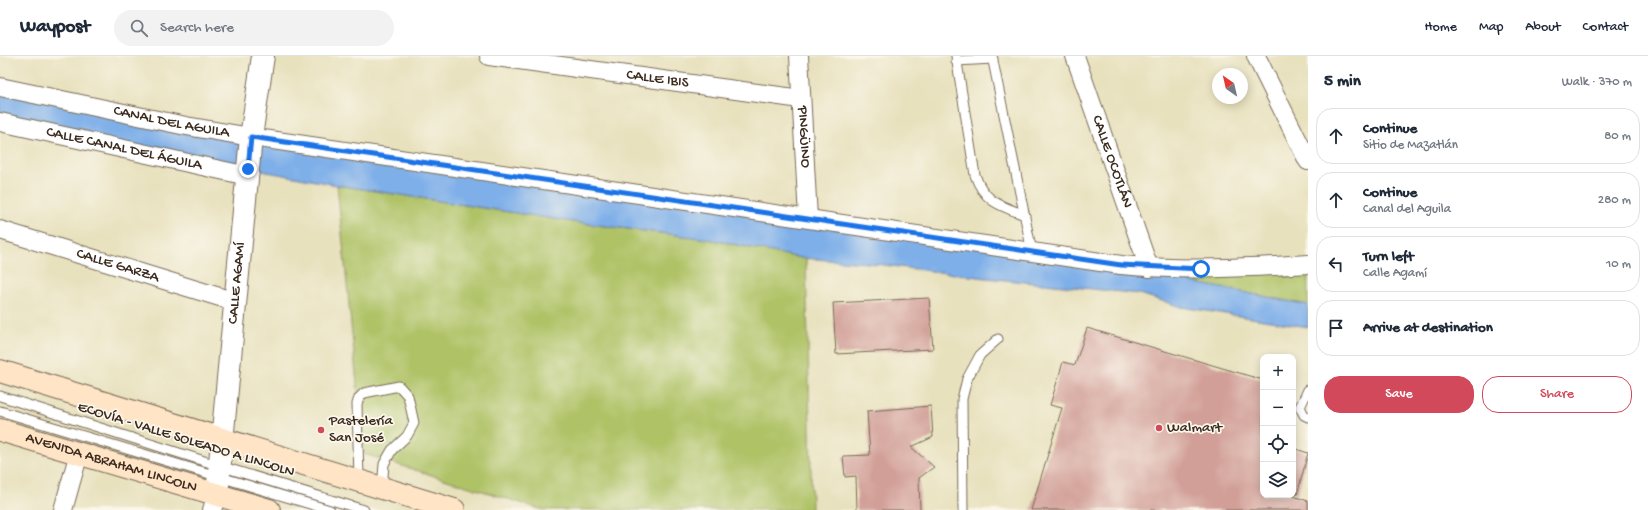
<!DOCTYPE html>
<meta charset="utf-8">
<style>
:root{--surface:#fff;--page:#f2f2f3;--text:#1f2937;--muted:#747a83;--line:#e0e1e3;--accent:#d1495b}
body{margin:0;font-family:"Gochi Hand",sans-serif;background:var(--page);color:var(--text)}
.controls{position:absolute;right:12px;bottom:12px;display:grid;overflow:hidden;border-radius:8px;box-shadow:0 2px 10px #0003}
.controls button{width:36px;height:36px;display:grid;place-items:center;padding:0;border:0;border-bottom:1px solid var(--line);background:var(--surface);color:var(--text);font:20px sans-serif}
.compass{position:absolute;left:1212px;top:12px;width:36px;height:36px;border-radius:50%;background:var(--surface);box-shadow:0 2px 10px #0003;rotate:326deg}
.stop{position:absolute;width:12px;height:12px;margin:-9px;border:3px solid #1a73e8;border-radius:50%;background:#fff}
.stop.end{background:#1a73e8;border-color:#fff;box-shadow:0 1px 4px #0008}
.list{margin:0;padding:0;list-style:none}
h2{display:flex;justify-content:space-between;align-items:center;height:52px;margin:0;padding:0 16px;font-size:17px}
h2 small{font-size:13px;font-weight:400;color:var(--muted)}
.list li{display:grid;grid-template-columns:26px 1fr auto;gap:12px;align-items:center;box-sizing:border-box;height:56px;margin:0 8px 8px;padding:0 8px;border:1px solid var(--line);border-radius:16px}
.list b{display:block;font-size:15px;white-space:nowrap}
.list p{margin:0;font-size:13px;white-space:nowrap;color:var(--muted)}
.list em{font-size:13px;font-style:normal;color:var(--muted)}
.actions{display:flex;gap:8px;padding:12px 16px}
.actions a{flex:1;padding:9px 0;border:1px solid var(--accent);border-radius:16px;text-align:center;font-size:14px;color:var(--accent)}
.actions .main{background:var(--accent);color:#fff}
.icon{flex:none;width:22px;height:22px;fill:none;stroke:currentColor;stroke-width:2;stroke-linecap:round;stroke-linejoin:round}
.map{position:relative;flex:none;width:1308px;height:454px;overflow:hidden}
header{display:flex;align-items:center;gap:24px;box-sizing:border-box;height:56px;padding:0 20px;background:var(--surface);border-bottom:1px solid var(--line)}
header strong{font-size:19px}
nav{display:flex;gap:22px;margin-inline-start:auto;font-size:14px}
.search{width:280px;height:36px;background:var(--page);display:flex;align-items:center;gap:10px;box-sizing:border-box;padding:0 14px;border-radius:22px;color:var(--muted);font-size:15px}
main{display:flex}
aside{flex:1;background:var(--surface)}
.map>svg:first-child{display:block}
.green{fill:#afc266;stroke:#757642}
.water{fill:#7eafe9;stroke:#5c6c84}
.building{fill:#d19f97}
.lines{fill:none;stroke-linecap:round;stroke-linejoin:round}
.service-casing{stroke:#786a56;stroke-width:11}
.minor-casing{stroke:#786a56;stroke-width:20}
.tertiary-casing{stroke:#786a56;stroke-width:24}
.secondary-casing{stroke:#786a56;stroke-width:24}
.service{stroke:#fff;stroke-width:9}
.minor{stroke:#fff;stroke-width:18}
.tertiary{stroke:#fff;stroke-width:22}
.secondary{stroke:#ffe4c6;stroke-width:22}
.route{stroke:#1a73e8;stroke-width:5}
.poi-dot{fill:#d1495b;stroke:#fbf7ec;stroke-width:1.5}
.labels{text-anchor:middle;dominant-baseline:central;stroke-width:3.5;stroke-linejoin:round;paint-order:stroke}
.street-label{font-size:15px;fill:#3b2a1e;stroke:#fbf7ec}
.poi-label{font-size:15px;fill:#3b2a1e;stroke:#fbf7ec;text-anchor:start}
</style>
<header>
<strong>Waypost</strong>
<div class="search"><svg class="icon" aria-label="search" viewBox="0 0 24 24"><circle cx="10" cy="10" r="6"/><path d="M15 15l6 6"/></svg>Search here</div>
<nav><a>Home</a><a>Map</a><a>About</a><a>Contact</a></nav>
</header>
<main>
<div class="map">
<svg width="1308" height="454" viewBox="0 0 1308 454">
<rect width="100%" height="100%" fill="#fbf7ec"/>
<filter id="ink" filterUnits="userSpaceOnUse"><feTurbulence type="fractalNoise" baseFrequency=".025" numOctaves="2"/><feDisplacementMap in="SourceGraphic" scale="8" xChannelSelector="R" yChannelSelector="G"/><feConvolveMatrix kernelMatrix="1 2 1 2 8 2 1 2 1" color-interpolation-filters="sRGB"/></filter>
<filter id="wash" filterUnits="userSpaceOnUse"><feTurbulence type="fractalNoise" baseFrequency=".012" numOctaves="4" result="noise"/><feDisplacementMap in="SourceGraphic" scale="16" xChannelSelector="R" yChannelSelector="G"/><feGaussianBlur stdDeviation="0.9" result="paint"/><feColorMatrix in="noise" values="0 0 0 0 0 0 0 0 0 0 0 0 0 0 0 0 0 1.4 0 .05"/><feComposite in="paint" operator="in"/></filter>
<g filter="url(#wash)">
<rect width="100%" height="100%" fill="#e8e1be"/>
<!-- green -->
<g class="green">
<polygon points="337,129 573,166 708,183 806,203 812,454 543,454 364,398"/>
<polygon points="1308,208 1308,249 1191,226 1188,213"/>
</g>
<!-- water -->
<polygon class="water" points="0,31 117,56 1149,212 1191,226 1308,249 1308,271 1181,251 1140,238 986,222 868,207 801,202 708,183 573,166 337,129 0,66"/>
<g id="blocks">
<!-- building -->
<g class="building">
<polygon points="929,242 933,293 836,298 833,247"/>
<polygon points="1087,272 1263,324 1263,439 1290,439 1308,445 1308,454 1031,454 1062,352 1050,349 1063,306 1075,309"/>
<polygon points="931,350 933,381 911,391 934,411 919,422 920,454 857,454 856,420 845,421 843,400 870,399 867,355"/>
<polygon points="1293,392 1308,397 1297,439 1293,438"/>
</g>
</g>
</g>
<g filter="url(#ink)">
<use href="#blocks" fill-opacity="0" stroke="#786a56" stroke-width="1"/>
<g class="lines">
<defs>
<g id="service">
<path d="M956 0 975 119C984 146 1001 150 1025 159"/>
<polyline points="992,0 1032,196"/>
<polyline points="956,5 993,3"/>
<polyline points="1308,334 1300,351 1304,359 1308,361"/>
<polyline points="0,340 220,410 364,454"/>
<polyline points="0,355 330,454"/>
<polyline points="359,424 357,348 359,342 364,337 399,330 408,340 414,367 407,380 392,394 384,408 382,432"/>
<polyline points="963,454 962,343 967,323 980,299 998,283"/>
</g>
<g id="minor">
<path id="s1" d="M489 0 801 43"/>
<path id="s2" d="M799 0 808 162"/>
<path id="s3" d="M1075 0 1149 212"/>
<polyline points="1256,0 1308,105"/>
<path id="s4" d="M0 31 186 70 251 81 1121 209C1184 215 1245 212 1308 208"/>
<path id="s5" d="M0 66 248 120"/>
<path id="s6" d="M0 174 236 246"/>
<polyline points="63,454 79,397"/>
<polyline points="212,454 217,438"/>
</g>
<g id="tertiary">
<path id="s7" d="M217 438 251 81 263 0"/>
</g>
<g id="secondary">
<polyline points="0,315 454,454"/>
<path id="s8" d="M0 374 269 454"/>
</g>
</defs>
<!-- service casing -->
<use href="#service" class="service-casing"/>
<!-- minor casing -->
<use href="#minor" class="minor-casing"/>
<!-- tertiary casing -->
<use href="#tertiary" class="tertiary-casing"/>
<!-- secondary casing -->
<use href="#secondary" class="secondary-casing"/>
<!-- service -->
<use href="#service" class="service"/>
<!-- minor -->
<use href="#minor" class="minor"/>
<!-- tertiary -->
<use href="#tertiary" class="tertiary"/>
<!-- secondary -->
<use href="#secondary" class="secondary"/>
</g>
</g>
<g class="lines" filter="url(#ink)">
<!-- route -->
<polyline class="route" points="248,113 251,81 1121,209 1201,213"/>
</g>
<!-- markers -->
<g class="poi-dot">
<circle cx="1159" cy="372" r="4"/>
<circle cx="321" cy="374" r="4"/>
</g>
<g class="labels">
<!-- street labels -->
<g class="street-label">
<text stroke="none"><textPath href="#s1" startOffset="170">CALLE IBIS</textPath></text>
<text stroke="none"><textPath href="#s4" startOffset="175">CANAL DEL AGUILA</textPath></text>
<text stroke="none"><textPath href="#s2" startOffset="81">PINGÜINO</textPath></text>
<text stroke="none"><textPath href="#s5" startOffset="127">CALLE CANAL DEL ÁGUILA</textPath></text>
<text stroke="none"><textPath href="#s3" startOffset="112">CALLE OCOTLÁN</textPath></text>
<text stroke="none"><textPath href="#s6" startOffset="123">CALLE GARZA</textPath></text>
<text stroke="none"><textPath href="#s7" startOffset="212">CALLE AGAMÍ</textPath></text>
<text transform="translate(186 384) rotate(17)">ECOVÍA - VALLE SOLEADO A LINCOLN</text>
<text stroke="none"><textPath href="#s8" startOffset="116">AVENIDA ABRAHAM LINCOLN</textPath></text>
</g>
<!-- poi labels -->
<g class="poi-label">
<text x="329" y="365">Pastelería<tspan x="329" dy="17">San José</tspan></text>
<text x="1167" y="372">Walmart</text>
</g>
</g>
</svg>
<div class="controls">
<button>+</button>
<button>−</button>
<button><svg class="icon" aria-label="locate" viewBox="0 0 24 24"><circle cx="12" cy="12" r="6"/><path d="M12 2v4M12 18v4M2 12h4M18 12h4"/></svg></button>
<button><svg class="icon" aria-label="layers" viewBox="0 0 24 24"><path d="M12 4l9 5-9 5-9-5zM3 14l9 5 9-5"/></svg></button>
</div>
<svg class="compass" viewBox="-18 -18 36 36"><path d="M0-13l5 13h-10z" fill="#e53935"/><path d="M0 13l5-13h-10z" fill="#747a83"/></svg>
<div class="stop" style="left:1201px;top:213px"></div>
<div class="stop end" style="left:248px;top:113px"></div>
</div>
<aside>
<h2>5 min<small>Walk · 370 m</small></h2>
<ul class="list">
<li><svg class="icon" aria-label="ahead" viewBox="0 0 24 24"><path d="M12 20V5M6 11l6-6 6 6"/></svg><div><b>Continue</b><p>Sitio de Mazatlán</p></div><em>80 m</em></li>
<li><svg class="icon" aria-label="ahead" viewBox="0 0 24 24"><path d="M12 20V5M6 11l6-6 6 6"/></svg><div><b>Continue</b><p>Canal del Aguila</p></div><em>280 m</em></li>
<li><svg class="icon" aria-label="left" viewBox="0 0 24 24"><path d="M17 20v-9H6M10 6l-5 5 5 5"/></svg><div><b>Turn left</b><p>Calle Agamí</p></div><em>10 m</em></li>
<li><svg class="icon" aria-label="arrive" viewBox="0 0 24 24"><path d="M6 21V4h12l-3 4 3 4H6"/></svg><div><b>Arrive at destination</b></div></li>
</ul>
<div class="actions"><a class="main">Save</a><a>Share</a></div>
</aside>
</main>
